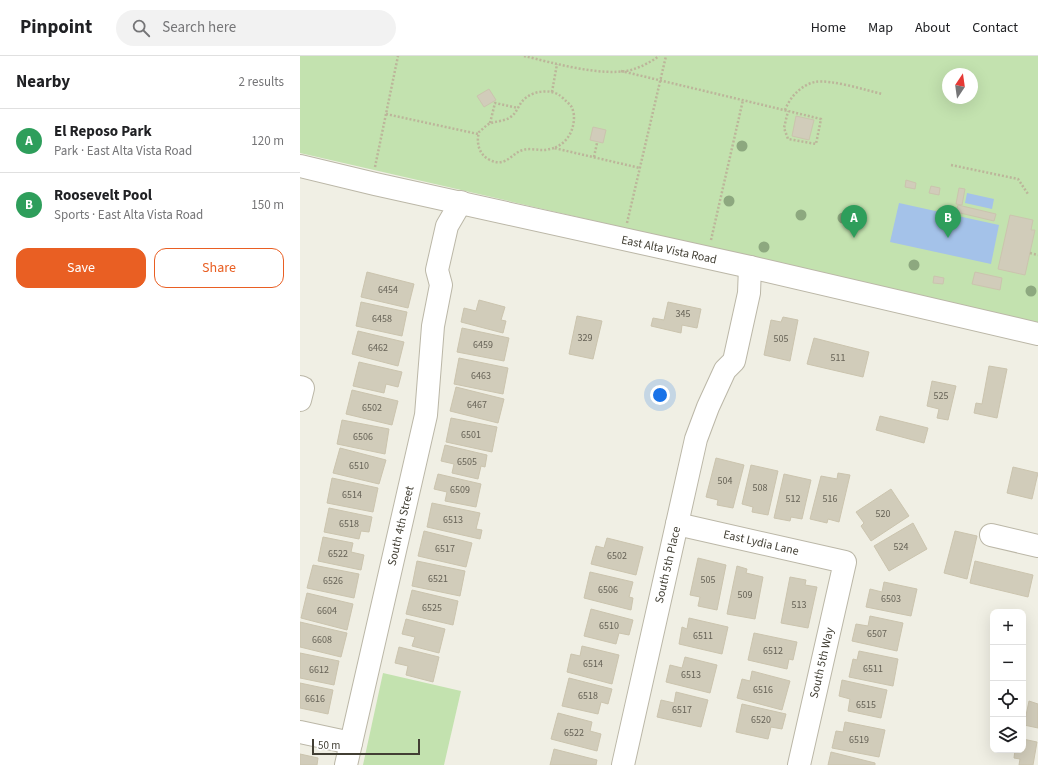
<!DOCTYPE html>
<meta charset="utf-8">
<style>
:root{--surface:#fff;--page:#f2f2f2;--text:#202124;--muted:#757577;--line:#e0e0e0;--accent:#e95f23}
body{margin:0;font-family:"Source Sans 3",sans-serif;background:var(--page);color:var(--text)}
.controls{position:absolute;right:12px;bottom:12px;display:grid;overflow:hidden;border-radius:8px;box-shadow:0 4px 16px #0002}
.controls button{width:36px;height:36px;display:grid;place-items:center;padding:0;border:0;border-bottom:1px solid var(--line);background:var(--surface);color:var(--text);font:20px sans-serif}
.compass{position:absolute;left:642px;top:12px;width:36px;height:36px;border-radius:50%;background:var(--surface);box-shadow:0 4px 16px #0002;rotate:13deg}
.scale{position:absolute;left:12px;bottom:10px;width:108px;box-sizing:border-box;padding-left:4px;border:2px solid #423f34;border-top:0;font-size:11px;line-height:14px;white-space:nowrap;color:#423f34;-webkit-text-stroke:3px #fff;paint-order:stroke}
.you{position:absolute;left:360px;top:339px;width:14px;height:14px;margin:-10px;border:3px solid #fff;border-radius:50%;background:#1a73e8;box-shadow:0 0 0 6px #1a73e833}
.badge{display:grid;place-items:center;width:26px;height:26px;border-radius:50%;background:var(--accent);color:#fff;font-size:13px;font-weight:700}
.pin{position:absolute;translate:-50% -33px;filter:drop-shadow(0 1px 2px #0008)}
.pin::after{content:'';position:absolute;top:21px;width:14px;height:12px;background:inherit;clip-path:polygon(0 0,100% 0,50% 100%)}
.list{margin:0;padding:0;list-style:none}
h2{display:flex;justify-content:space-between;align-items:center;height:52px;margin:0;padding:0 16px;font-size:17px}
h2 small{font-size:13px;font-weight:400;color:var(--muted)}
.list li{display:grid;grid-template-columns:26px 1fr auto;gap:12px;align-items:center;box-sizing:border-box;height:64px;padding:0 16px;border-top:1px solid var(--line)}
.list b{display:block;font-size:15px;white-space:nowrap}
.list p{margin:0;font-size:13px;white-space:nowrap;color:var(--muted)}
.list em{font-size:13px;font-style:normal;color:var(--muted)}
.actions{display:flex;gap:8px;padding:12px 16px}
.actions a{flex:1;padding:9px 0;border:1px solid var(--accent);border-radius:12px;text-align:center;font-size:14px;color:var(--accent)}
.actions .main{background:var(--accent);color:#fff}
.icon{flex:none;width:22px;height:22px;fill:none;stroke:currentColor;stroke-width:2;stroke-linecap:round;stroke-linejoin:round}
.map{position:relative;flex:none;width:738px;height:709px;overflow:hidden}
header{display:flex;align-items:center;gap:24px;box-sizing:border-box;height:56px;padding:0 20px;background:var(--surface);border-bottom:1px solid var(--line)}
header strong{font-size:19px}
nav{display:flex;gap:22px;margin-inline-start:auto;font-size:14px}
.search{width:280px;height:36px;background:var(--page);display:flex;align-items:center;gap:10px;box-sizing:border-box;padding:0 14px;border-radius:22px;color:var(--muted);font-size:15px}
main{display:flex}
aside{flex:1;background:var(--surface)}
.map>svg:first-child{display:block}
.green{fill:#c3e2af;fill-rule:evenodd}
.water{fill:#a4c2e9}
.building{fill:#d1ccba;stroke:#cbc4ae}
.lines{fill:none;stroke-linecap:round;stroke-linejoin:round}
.minor-casing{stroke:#bbb7a7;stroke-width:24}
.path{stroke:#bcb59a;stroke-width:2.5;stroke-dasharray:2 2;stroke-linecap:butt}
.minor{stroke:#fff;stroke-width:22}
.tree{fill:#8da87f}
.labels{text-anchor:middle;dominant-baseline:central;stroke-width:3.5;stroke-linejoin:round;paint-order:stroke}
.number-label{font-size:10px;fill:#666256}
.street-label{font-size:12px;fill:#423f34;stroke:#fff}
</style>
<header>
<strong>Pinpoint</strong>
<div class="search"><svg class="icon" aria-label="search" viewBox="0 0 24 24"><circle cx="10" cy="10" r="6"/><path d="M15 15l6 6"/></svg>Search here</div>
<nav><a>Home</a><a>Map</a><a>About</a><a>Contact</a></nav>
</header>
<main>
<aside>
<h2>Nearby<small>2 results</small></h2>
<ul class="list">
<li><span class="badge" style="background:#2e9e5b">A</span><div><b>El Reposo Park</b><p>Park · East Alta Vista Road</p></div><em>120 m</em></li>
<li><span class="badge" style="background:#2e9e5b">B</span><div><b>Roosevelt Pool</b><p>Sports · East Alta Vista Road</p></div><em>150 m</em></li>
</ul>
<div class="actions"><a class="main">Save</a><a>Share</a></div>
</aside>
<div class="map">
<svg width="738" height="709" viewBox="0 0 738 709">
<rect width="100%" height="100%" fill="#f0efe4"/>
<!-- green -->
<g class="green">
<path d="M0 0H738V267L0 97ZM648 18H672V42H648Z"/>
<polygon points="83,617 161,635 144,709 63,709"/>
</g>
<!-- water -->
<g class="water">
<polygon points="667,137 694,143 692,153 665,147"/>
<polygon points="599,147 699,169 691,208 590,186"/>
</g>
<!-- building -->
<g class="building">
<polygon points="189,33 196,44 184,51 177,40"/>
<polygon points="496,60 514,64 509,84 492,80"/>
<polygon points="293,71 306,74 303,87 290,84"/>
<polygon points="606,124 616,127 615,133 605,131"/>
<polygon points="631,130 640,132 639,139 629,137"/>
<polygon points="659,132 665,133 662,149 656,148"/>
<polygon points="658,149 696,158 694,165 656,156"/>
<polygon points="710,159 733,164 731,174 735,174 725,219 698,213"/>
<polygon points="67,216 114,228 108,252 61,241"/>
<polygon points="675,216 702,222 700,234 672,228"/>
<polygon points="634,220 644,222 643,228 633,227"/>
<polygon points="179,244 205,251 201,264 206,265 203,277 161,266 164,252 176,255"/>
<polygon points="61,246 107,256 102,280 56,270"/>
<polygon points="368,246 401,253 397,272 382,269 381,277 351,270 353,262 364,264"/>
<polygon points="277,260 302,265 293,303 269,298"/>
<polygon points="483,261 498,264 490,305 464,299 471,264 481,266"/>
<polygon points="162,272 209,282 204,305 157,296"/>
<polygon points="58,275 104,286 98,310 52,298"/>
<polygon points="514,282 569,296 563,321 507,308"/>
<polygon points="159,302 208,312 203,338 154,328"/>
<polygon points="59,306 102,316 98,331 86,328 84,337 53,330"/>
<polygon points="689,310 707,313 697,362 674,357 676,347 682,348"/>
<polygon points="632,325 656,330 648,364 637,362 639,353 627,350"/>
<polygon points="156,331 204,343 198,367 150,355"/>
<polygon points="52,334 98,345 92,369 46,358"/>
<polygon points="580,360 628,372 624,387 576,374"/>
<polygon points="151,362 197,371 192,396 146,386"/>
<polygon points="42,364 89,373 85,398 37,388"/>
<polygon points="145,389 187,399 185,411 181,410 178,423 152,417 154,408 141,405"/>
<polygon points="40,392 86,404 79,428 33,417"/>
<polygon points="416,402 444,409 433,452 417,449 418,444 406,441"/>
<polygon points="451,409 478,415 468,459 452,456 453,451 442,448"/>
<polygon points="713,411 738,417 732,443 707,437"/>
<polygon points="538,417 550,419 539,466 528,463 527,467 510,463 521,420 537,423"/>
<polygon points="138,418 181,428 176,451 145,445 147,436 134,433"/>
<polygon points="484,418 511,424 502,463 491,461 490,465 474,462"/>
<polygon points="32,422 78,432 73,456 27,447"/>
<polygon points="591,433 609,460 571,485 561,470 564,467 556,456"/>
<polygon points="132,447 180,457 176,473 182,474 180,483 127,471"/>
<polygon points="29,452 72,461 69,476 61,475 59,483 24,476"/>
<polygon points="613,467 627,493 589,515 574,490"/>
<polygon points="124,475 172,487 166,511 118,500"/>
<polygon points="655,475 677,480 667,523 644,517"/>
<polygon points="23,481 53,487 51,496 64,499 61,514 18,505"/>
<polygon points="307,482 343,491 336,519 291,508 296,490 304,492"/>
<polygon points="398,502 426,509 417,554 398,550 400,541 390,539"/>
<polygon points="117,505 165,515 160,540 112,530"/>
<polygon points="675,505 733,519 728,541 670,527"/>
<polygon points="13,509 59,518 54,542 7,532"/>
<polygon points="437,510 447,513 446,517 463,521 455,563 427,558"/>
<polygon points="290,516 333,526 329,541 333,542 331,554 284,542"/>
<polygon points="490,521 506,524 505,529 517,531 508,572 481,567"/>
<polygon points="584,526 617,533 611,560 566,551 570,533 582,536"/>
<polygon points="112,534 158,545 153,569 106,558"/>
<polygon points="7,537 53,548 47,574 1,562"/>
<polygon points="291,553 333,564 329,579 319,577 316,588 284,580"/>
<polygon points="570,560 603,567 597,595 552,585 556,568 568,570"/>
<polygon points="389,562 428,571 422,598 379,588 382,571 387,573"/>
<polygon points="106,563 145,573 139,597 112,590 115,581 102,578"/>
<polygon points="0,566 47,577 41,601 0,591"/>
<polygon points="454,577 497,586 493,604 489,603 487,613 448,604"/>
<polygon points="282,590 319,599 312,628 267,616 271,598 280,600"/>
<polygon points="99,591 139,601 133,626 106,619 108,610 95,607"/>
<polygon points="559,595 598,603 593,630 549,621 553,603 557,604"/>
<polygon points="0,597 39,605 34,629 0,622"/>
<polygon points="385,601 417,609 410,637 366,626 370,609 382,612"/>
<polygon points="452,615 490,625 482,654 437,642 442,623 450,625"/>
<polygon points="269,622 312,633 308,648 301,646 298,658 262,650"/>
<polygon points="542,624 587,634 581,662 548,655 550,643 539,640"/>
<polygon points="0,627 33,634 28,658 0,652"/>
<polygon points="376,636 408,644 401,671 357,661 361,644 374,647"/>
<polygon points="729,645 738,648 738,672 724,669"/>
<polygon points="442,648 486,658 482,673 471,671 468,683 436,676"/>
<polygon points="258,657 292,666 290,675 301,678 297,695 251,683"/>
<polygon points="545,666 585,674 579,701 532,692 536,675 543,676"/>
<polygon points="723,683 737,686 733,709 719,709 720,703 714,702 715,694 723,694"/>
<polygon points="254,693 297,704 296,709 250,709"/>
<polygon points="531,696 575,707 575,709 528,709"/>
<polygon points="0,698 18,702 17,709 0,709"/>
</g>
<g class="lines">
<defs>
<g id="minor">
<polyline points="0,110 75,128 450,211 738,278"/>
<polyline points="0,331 3,332 0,344"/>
<polyline points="377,468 545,506 499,709"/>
<polyline points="691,479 738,490"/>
<polyline points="0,676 51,687"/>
<polyline points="46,709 126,359 133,270 141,229 137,214 147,170 161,146"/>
<polyline points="323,709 396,383 408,351 425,314 434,305 449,237 450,211"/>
</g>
</defs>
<!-- minor casing -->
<use href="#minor" class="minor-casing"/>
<!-- path -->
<g class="path">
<path d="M224 0C254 7 301 21 331 14 341 11 351 6 359 0"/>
<path d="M321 15C388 31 455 47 521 63L516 88 488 83 484 72 488 55"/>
<polyline points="252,36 257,8"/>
<path d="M485 54C490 41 501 29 515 26 530 23 566 34 582 38"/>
<polyline points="86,58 178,78"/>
<polyline points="190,67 195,47 218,52"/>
<path d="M254 92C250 93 246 94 242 94 236 94 229 92 223 94 215 96 210 104 202 106 198 107 194 106 190 104 179 99 176 87 179 76 183 73 187 68 191 67 198 65 206 65 212 60 218 55 219 46 227 41 235 35 250 33 259 39 261 40 264 43 266 45 268 47 271 49 272 52 273 54 274 58 274 61 274 75 267 87 254 92L340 112"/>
<polyline points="294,101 297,87"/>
<polyline points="651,109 718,123 728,138"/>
<polyline points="75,111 98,0"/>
<polyline points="327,167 366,0"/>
<polyline points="411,184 443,44"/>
<polyline points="730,197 738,199"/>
</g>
<!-- minor -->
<use href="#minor" class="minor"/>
</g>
<!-- trees -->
<g class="tree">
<circle cx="442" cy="90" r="5.5"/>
<circle cx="429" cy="145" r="5.5"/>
<circle cx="501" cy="159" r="5.5"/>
<circle cx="543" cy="162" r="5.5"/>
<circle cx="464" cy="191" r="5.5"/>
<circle cx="614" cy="209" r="5.5"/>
<circle cx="731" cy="235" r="5.5"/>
</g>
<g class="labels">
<!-- number labels -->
<g class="number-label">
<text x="88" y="234">6454</text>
<text x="383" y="258">345</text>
<text x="82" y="263">6458</text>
<text x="285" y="282">329</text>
<text x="481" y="283">505</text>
<text x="183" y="289">6459</text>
<text x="78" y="292">6462</text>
<text x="538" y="302">511</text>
<text x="181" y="320">6463</text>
<text x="641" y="340">525</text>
<text x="177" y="349">6467</text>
<text x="72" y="352">6502</text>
<text x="171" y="379">6501</text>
<text x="63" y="381">6506</text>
<text x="167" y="406">6505</text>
<text x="59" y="410">6510</text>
<text x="425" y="425">504</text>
<text x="460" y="432">508</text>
<text x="160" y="434">6509</text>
<text x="52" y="439">6514</text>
<text x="493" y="443">512</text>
<text x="530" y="443">516</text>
<text x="583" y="458">520</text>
<text x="153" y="464">6513</text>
<text x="49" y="468">6518</text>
<text x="601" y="491">524</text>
<text x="145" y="493">6517</text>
<text x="38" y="498">6522</text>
<text x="317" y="500">6502</text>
<text x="138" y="523">6521</text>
<text x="408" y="524">505</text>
<text x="33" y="525">6526</text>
<text x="308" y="534">6506</text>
<text x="445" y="539">509</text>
<text x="591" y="543">6503</text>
<text x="499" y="549">513</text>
<text x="132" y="552">6525</text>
<text x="27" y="555">6604</text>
<text x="309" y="570">6510</text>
<text x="577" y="578">6507</text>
<text x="403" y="580">6511</text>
<text x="22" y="584">6608</text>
<text x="473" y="595">6512</text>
<text x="293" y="608">6514</text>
<text x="573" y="613">6511</text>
<text x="19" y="614">6612</text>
<text x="391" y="619">6513</text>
<text x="463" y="634">6516</text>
<text x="288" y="640">6518</text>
<text x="15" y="643">6616</text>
<text x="566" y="649">6515</text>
<text x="382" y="654">6517</text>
<text x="461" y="664">6520</text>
<text x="274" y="677">6522</text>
<text x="559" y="684">6519</text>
</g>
<!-- street labels -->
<g class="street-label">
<text transform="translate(369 194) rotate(12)">East Alta Vista Road</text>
<text transform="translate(101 470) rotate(-77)">South 4th Street</text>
<text transform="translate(461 487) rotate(13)">East Lydia Lane</text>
<text transform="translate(368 509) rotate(-77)">South 5th Place</text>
<text transform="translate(522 607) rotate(-77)">South 5th Way</text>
</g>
</g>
</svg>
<div class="controls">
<button>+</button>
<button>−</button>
<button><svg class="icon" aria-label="locate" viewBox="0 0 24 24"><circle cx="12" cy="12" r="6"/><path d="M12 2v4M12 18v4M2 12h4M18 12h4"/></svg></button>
<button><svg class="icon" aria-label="layers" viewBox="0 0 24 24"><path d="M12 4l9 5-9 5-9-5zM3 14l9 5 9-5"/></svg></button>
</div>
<svg class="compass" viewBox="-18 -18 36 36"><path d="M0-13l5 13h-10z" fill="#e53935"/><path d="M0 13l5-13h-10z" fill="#757577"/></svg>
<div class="scale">50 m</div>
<div class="you"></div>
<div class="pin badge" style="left:554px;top:182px;background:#2e9e5b">A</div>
<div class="pin badge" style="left:648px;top:182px;background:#2e9e5b">B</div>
</div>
</main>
